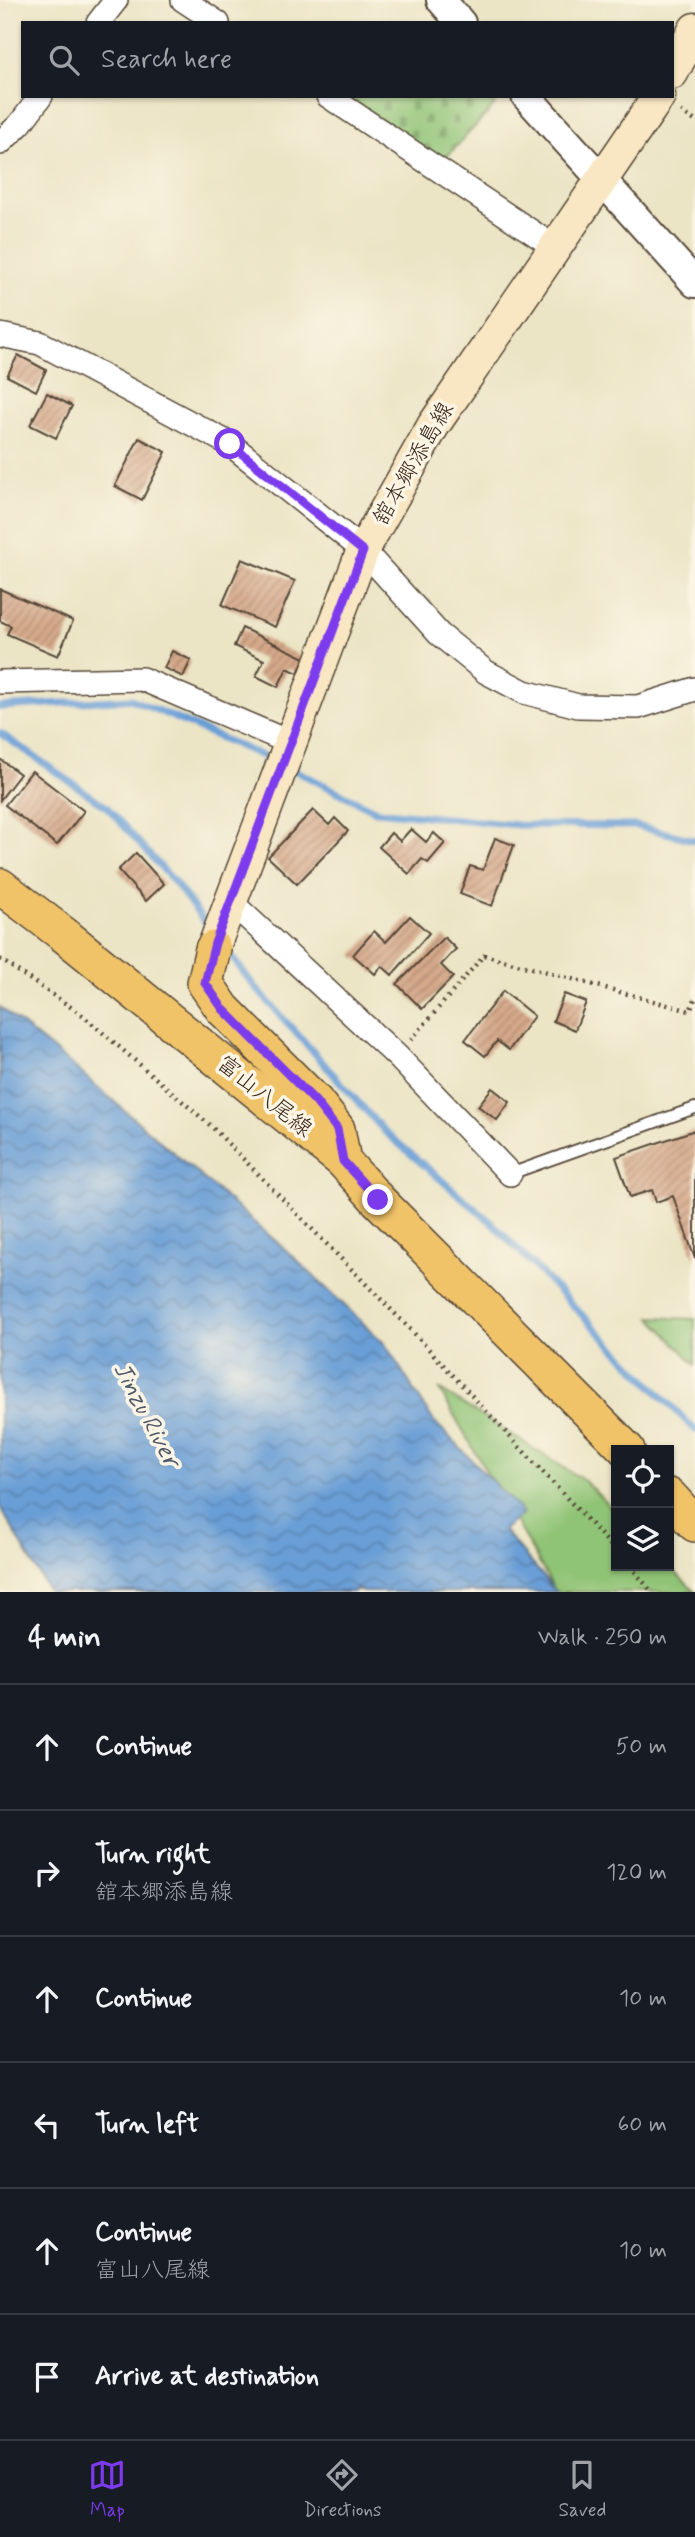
<!DOCTYPE html>
<meta charset="utf-8">
<style>
:root{--surface:#171b24;--page:#20242c;--text:#f1f3f6;--muted:#9ea1a6;--line:#363941;--accent:#7c3aed}
body{margin:0;font-family:Mynerve,"Klee One",sans-serif;background:var(--page);color:var(--text)}
.controls{position:absolute;right:21px;bottom:21px;display:grid;overflow:hidden;border-radius:0px;box-shadow:0 2px 5px #0004}
.controls button{width:63px;height:63px;display:grid;place-items:center;padding:0;border:0;border-bottom:2px solid var(--line);background:var(--surface);color:var(--text);font:35px sans-serif}
.stop{position:absolute;width:21px;height:21px;margin:-16px;border:5px solid #7c3aed;border-radius:50%;background:#fff}
.stop.end{background:#7c3aed;border-color:#fff;box-shadow:0 2px 7px #0008}
.list{margin:0;padding:0;list-style:none}
h2{display:flex;justify-content:space-between;align-items:center;height:91px;margin:0;padding:0 28px;font-size:30px}
h2 small{font-size:23px;font-weight:400;color:var(--muted)}
.list li{display:grid;grid-template-columns:46px 1fr auto;gap:21px;align-items:center;box-sizing:border-box;height:126px;padding:0 28px;border-top:2px solid var(--line)}
.list b{display:block;font-size:26px;white-space:nowrap}
.list p{margin:0;font-size:23px;white-space:nowrap;color:var(--muted)}
.list em{font-size:23px;font-style:normal;color:var(--muted)}
.icon{flex:none;width:38px;height:38px;fill:none;stroke:currentColor;stroke-width:2;stroke-linecap:round;stroke-linejoin:round}
.map{position:relative;flex:none;width:695px;height:1592px;overflow:hidden}
.search{position:absolute;background:var(--surface);box-shadow:0 2px 5px #0004;left:21px;right:21px;top:21px;height:77px;display:flex;align-items:center;gap:18px;box-sizing:border-box;padding:0 24px;border-radius:0px;color:var(--muted);font-size:26px}
.sheet{height:847px;background:var(--surface)}
nav{display:flex;justify-content:space-around;align-items:center;box-sizing:border-box;height:98px;border-top:2px solid var(--line);background:var(--surface);font-size:19px;color:var(--muted)}
nav a{display:grid;justify-items:center;gap:4px}
nav .on{color:var(--accent)}
.map>svg:first-child{display:block}
.grass{fill:#8fc374;stroke:#657649;stroke-width:2}
.cemetery{fill:url(#cemetery-stones);stroke:#657649;stroke-width:2}
.water{fill:url(#water-waves);stroke:#52647a;stroke-width:2}
.lines{fill:none;stroke-linecap:round;stroke-linejoin:round}
.stream{stroke:#699ed6;stroke-width:7}
.building{fill:url(#building-hatch)}
.service-casing{stroke:#554637;stroke-width:14}
.minor-casing{stroke:#554637;stroke-width:26}
.tertiary-casing{stroke:#554637;stroke-width:32}
.secondary-casing{stroke:#554637;stroke-width:35}
.primary-casing{stroke:#554637;stroke-width:38}
.path{stroke:#554637;stroke-width:4.5;stroke-dasharray:2 5;stroke-linecap:butt}
.service{stroke:#fff;stroke-width:10}
.minor{stroke:#fff;stroke-width:23}
.tertiary{stroke:#fff;stroke-width:28}
.secondary{stroke:#f9e7c3;stroke-width:32}
.primary{stroke:#f1c369;stroke-width:35}
.route{stroke:#7c3aed;stroke-width:9}
.labels{text-anchor:middle;dominant-baseline:central;stroke-width:7;stroke-linejoin:round;paint-order:stroke}
.street-label{font-size:23px;fill:#3b2a1e;stroke:#fcf5e5}
.water-label{font-size:24px;font-style:italic;fill:#4d5868;stroke:#fcf5e5}
</style>
<div class="map">
<svg width="695" height="1592" viewBox="0 0 695 1592">
<defs>
<pattern id="cemetery-stones" width="16" height="16" patternUnits="userSpaceOnUse" patternTransform="scale(1.75)"><rect width="16" height="16" fill="#8fc374"/><path d="M2 7V4a2 2 0 0 1 4 0v3zM10 15v-3a2 2 0 0 1 4 0v3z" fill="#769f5f"/></pattern>
<pattern id="water-waves" width="16" height="10" patternUnits="userSpaceOnUse" patternTransform="scale(1.75)"><rect width="16" height="10" fill="#699ed6"/><path d="M0 5q4-4 8 0t8 0" fill="none" stroke="#5881ad"/></pattern>
<pattern id="building-hatch" width="6" height="6" patternUnits="userSpaceOnUse" patternTransform="scale(1.75)"><rect width="6" height="6" fill="#d6a98a"/><path d="M-1 1l2-2M0 6l6-6M5 7l2-2" fill="none" stroke="#af8a70"/></pattern>
</defs>
<rect width="100%" height="100%" fill="#fcf5e5"/>
<filter id="ink" filterUnits="userSpaceOnUse"><feTurbulence type="fractalNoise" baseFrequency=".0143" numOctaves="2"/><feDisplacementMap in="SourceGraphic" scale="14" xChannelSelector="R" yChannelSelector="G"/><feConvolveMatrix kernelMatrix="1 2 1 2 8 2 1 2 1" color-interpolation-filters="sRGB"/></filter>
<filter id="wash" filterUnits="userSpaceOnUse"><feTurbulence type="fractalNoise" baseFrequency=".00686" numOctaves="4" result="noise"/><feDisplacementMap in="SourceGraphic" scale="28" xChannelSelector="R" yChannelSelector="G"/><feGaussianBlur stdDeviation="1.57" result="paint"/><feColorMatrix in="noise" values="0 0 0 0 0 0 0 0 0 0 0 0 0 0 0 0 0 1.4 0 .05"/><feComposite in="paint" operator="in"/></filter>
<g filter="url(#wash)">
<rect width="100%" height="100%" fill="#ebe4c5"/>
<!-- grass -->
<g class="grass">
<polygon points="651,1317 695,1319 695,1365"/>
<polygon points="439,1389 585,1481 616,1513 616,1566 669,1566 695,1592 556,1592"/>
</g>
<!-- cemetery -->
<polygon class="cemetery" points="346,96 487,96 495,105 443,161"/>
<!-- water -->
<polygon class="water" points="0,1007 72,1065 285,1249 385,1344 433,1420 523,1513 503,1530 557,1592 364,1592 356,1589 354,1592 49,1592 0,1507"/>
<g class="lines">
<!-- stream -->
<g class="stream">
<polyline points="0,707 131,699 276,762"/>
<polyline points="0,733 107,807 176,884 210,929"/>
<polyline points="290,768 376,811 518,825 636,826 695,840"/>
<polyline points="224,947 255,987 385,1132 492,1223 695,1430"/>
</g>
</g>
<g id="blocks">
<!-- building -->
<g class="building">
<polygon points="18,355 46,370 36,391 7,376"/>
<polygon points="47,393 72,406 56,438 30,425"/>
<polygon points="139,438 166,452 142,500 115,486"/>
<polygon points="242,559 295,581 275,627 222,605"/>
<polygon points="0,589 73,621 58,656 7,634 11,626 0,621"/>
<polygon points="242,628 305,658 298,673 287,668 278,687 256,676 264,660 234,646"/>
<polygon points="172,651 191,660 183,677 164,668"/>
<polygon points="0,759 20,774 0,800"/>
<polygon points="32,771 84,811 57,845 5,805"/>
<polygon points="313,810 329,825 335,818 348,831 297,884 268,857"/>
<polygon points="411,829 426,842 434,833 445,843 428,863 422,859 409,874 379,847 391,833 400,841"/>
<polygon points="495,838 514,845 492,906 460,894 470,866 483,870"/>
<polygon points="136,853 164,884 146,901 118,870"/>
<polygon points="410,916 429,933 392,975 382,966 375,974 353,955 374,931 386,942"/>
<polygon points="444,937 456,949 441,965 453,977 422,1009 397,984"/>
<polygon points="503,991 534,1016 509,1050 497,1041 485,1056 465,1040"/>
<polygon points="564,994 586,1002 575,1030 553,1021"/>
<polygon points="492,1088 510,1102 497,1120 478,1106"/>
<polygon points="695,1130 695,1259 673,1196 656,1202 652,1190 630,1197 616,1157"/>
</g>
</g>
</g>
<g filter="url(#ink)">
<use href="#blocks" fill-opacity="0" stroke="#554637" stroke-width="2"/>
<g class="lines">
<defs>
<polyline id="service" points="510,1174 695,1108"/>
<g id="minor">
<polyline points="183,0 218,23"/>
<polyline points="98,23 116,0"/>
<polyline points="328,96 556,248"/>
<polyline points="0,143 20,124 41,96"/>
<polyline points="0,335 40,343 230,444 363,550 439,634 486,672 524,692 578,706 638,707 695,689"/>
<polyline points="0,682 142,679 291,743"/>
<polyline points="231,902 397,1056 510,1174"/>
</g>
<g id="tertiary">
<polyline points="441,0 461,23"/>
<polyline points="526,96 695,283"/>
</g>
<g id="secondary">
<polyline points="672,73 695,29"/>
<polyline points="213,949 363,550 433,426 659,96"/>
</g>
<g id="primary">
<polyline points="0,886 63,934 343,1161 378,1200 627,1450"/>
<polyline points="213,949 205,983 223,1009 315,1101 337,1129 343,1161"/>
<polyline points="669,1496 695,1524"/>
</g>
</defs>
<!-- service casing -->
<use href="#service" class="service-casing"/>
<!-- minor casing -->
<use href="#minor" class="minor-casing"/>
<!-- tertiary casing -->
<use href="#tertiary" class="tertiary-casing"/>
<!-- secondary casing -->
<use href="#secondary" class="secondary-casing"/>
<!-- primary casing -->
<use href="#primary" class="primary-casing"/>
<!-- path -->
<g class="path">
<polyline points="681,111 695,121"/>
<polyline points="0,959 81,1014 211,1126 411,1330 616,1551"/>
<polyline points="411,1040 484,955 690,1011 695,999"/>
<polyline points="630,1566 652,1592"/>
</g>
<!-- service -->
<use href="#service" class="service"/>
<!-- minor -->
<use href="#minor" class="minor"/>
<!-- tertiary -->
<use href="#tertiary" class="tertiary"/>
<!-- secondary -->
<use href="#secondary" class="secondary"/>
<!-- primary -->
<use href="#primary" class="primary"/>
</g>
</g>
<g class="lines" filter="url(#ink)">
<!-- route -->
<polyline class="route" points="230,444 363,551 215,943 205,983 223,1009 315,1101 337,1129 343,1161 378,1200"/>
</g>
<g class="labels">
<!-- street labels -->
<g class="street-label">
<text transform="translate(414 464) rotate(-60)">舘本郷添島線</text>
<text transform="translate(264 1097) rotate(39)">富山八尾線</text>
</g>
<!-- water labels -->
<g class="water-label">
<text transform="translate(146 1415) rotate(62)">Jinzu River</text>
</g>
</g>
</svg>
<div class="controls">
<button><svg class="icon" aria-label="locate" viewBox="0 0 24 24"><circle cx="12" cy="12" r="6"/><path d="M12 2v4M12 18v4M2 12h4M18 12h4"/></svg></button>
<button><svg class="icon" aria-label="layers" viewBox="0 0 24 24"><path d="M12 4l9 5-9 5-9-5zM3 14l9 5 9-5"/></svg></button>
</div>
<div class="stop" style="left:230px;top:444px"></div>
<div class="stop end" style="left:378px;top:1200px"></div>
<div class="search"><svg class="icon" aria-label="search" viewBox="0 0 24 24"><circle cx="10" cy="10" r="6"/><path d="M15 15l6 6"/></svg>Search here</div>
</div>
<section class="sheet">
<h2>4 min<small>Walk · 250 m</small></h2>
<ul class="list">
<li><svg class="icon" aria-label="ahead" viewBox="0 0 24 24"><path d="M12 20V5M6 11l6-6 6 6"/></svg><div><b>Continue</b></div><em>50 m</em></li>
<li><svg class="icon" aria-label="right" viewBox="0 0 24 24"><path d="M7 20v-9h11M14 6l5 5-5 5"/></svg><div><b>Turn right</b><p>舘本郷添島線</p></div><em>120 m</em></li>
<li><svg class="icon" aria-label="ahead" viewBox="0 0 24 24"><path d="M12 20V5M6 11l6-6 6 6"/></svg><div><b>Continue</b></div><em>10 m</em></li>
<li><svg class="icon" aria-label="left" viewBox="0 0 24 24"><path d="M17 20v-9H6M10 6l-5 5 5 5"/></svg><div><b>Turn left</b></div><em>60 m</em></li>
<li><svg class="icon" aria-label="ahead" viewBox="0 0 24 24"><path d="M12 20V5M6 11l6-6 6 6"/></svg><div><b>Continue</b><p>富山八尾線</p></div><em>10 m</em></li>
<li><svg class="icon" aria-label="arrive" viewBox="0 0 24 24"><path d="M6 21V4h12l-3 4 3 4H6"/></svg><div><b>Arrive at destination</b></div></li>
</ul>
</section>
<nav>
<a class="on"><svg class="icon" aria-label="map" viewBox="0 0 24 24"><path d="M3 6l6-2 6 2 6-2v14l-6 2-6-2-6 2zM9 4v14M15 6v14"/></svg>Map</a>
<a><svg class="icon" aria-label="directions" viewBox="0 0 24 24"><path d="M12 3l9 9-9 9-9-9zM9 14v-3h6M13 9l2 2-2 2"/></svg>Directions</a>
<a><svg class="icon" aria-label="saved" viewBox="0 0 24 24"><path d="M7 4h10v16l-5-4-5 4z"/></svg>Saved</a>
</nav>
